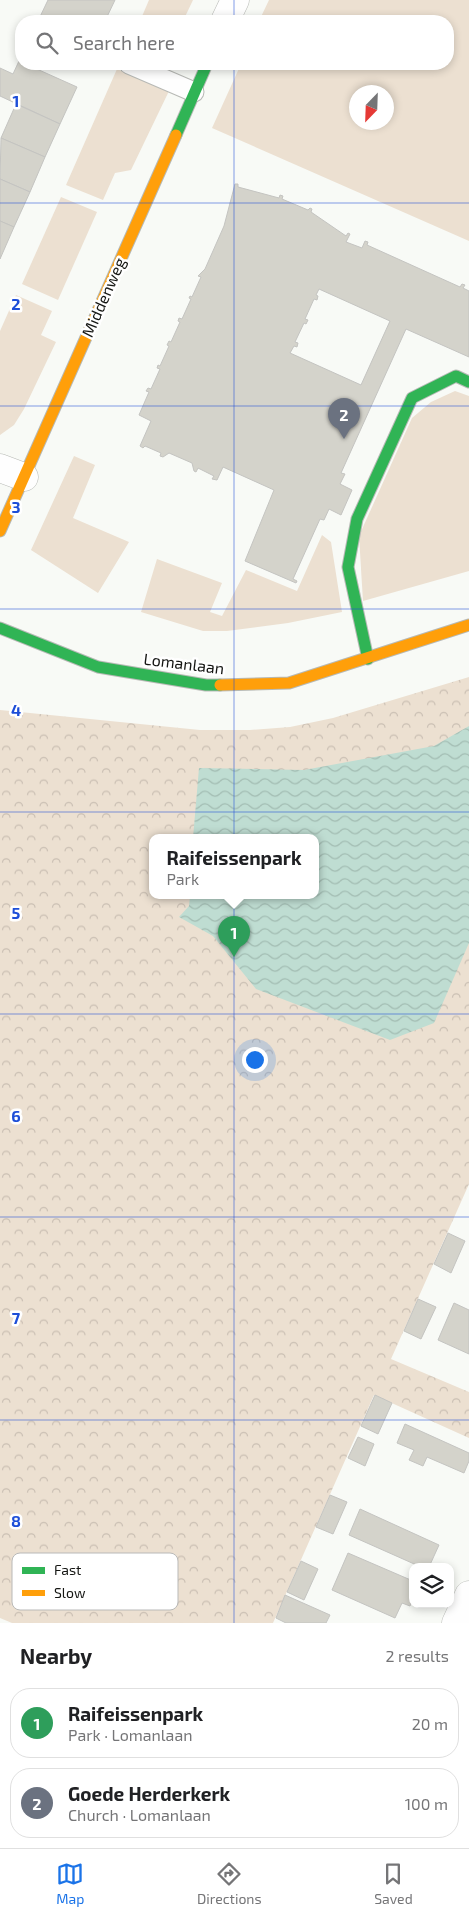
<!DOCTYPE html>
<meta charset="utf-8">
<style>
:root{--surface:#fff;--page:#f2f2f2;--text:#202124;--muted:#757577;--line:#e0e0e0;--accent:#1a73e8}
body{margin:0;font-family:"Exo 2",sans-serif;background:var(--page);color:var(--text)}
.controls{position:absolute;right:15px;bottom:15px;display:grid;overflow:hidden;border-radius:10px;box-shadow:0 2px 8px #0003}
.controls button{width:45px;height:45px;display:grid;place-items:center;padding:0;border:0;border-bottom:1px solid var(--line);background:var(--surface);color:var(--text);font:25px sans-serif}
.compass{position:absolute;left:349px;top:85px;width:45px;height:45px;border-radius:50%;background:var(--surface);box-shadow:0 2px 8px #0003;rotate:203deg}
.you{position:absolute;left:254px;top:1059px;width:18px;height:18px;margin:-12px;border:4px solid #fff;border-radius:50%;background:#1a73e8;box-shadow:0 0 0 8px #1a73e833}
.badge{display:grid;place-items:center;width:32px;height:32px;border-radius:50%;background:var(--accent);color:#fff;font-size:16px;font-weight:700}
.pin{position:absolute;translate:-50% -41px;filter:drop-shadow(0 1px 2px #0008)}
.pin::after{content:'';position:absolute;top:26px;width:18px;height:15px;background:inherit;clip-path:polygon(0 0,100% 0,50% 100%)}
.popup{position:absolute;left:149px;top:834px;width:170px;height:65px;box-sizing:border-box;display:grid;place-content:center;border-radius:10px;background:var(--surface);filter:drop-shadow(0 1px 4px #0005);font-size:16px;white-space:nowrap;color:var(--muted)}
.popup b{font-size:19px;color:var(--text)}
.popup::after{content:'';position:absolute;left:50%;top:100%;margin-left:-10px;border:10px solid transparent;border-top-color:var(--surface)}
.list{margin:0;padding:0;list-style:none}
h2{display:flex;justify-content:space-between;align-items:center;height:65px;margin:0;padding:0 20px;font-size:21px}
h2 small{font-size:16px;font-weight:400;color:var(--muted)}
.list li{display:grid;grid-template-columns:32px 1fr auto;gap:15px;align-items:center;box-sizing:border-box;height:70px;margin:0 10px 10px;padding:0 10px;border:1px solid var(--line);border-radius:20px}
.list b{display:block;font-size:19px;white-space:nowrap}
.list p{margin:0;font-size:16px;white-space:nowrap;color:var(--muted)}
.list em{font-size:16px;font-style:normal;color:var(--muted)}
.icon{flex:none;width:28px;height:28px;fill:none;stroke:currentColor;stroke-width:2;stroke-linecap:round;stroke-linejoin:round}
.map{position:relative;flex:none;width:469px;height:1623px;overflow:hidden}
.search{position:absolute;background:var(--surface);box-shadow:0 2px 8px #0003;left:15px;right:15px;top:15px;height:55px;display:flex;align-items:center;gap:12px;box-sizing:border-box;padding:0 18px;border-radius:20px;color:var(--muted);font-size:19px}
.sheet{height:225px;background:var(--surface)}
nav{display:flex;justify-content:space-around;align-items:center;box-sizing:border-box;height:70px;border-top:1px solid var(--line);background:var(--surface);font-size:14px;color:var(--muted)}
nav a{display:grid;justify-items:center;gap:2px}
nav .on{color:var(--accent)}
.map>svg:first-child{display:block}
.green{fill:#ece0d1;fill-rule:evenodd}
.park{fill:url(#park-crowns);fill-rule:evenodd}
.water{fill:url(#water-waves)}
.building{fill:#d4d3cb;stroke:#c4c4c1;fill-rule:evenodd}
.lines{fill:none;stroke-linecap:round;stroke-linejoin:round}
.lane-casing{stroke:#b7b9b5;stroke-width:21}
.street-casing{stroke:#b7b9b5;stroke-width:29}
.fast-casing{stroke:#b7b9b5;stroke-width:13}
.slow-casing{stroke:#b7b9b5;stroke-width:13}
.lane{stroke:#fefefe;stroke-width:19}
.street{stroke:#fefefe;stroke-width:28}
.fast{stroke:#30b455;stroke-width:11}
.slow{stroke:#ff9f0a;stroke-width:11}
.grid{fill:none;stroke:#1d4ed8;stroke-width:1;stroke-opacity:0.55}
.labels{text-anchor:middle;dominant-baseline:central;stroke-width:5;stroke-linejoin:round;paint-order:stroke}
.street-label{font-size:16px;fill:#151613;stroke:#fff}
.key{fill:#fff;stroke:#b9b9b8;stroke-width:1}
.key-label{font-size:14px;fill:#151613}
.grid-label{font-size:16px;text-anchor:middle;font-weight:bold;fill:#1d4ed8;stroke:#fff;stroke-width:5;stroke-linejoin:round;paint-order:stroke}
</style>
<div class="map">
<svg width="469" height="1623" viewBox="0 0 469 1623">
<defs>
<pattern id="park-crowns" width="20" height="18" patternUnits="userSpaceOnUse" patternTransform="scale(1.25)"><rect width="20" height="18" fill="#ece0d1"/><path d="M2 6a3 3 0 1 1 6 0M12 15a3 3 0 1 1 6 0" fill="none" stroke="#cabfb3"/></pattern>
<pattern id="water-waves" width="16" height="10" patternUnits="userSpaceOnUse" patternTransform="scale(1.25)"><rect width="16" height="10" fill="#bfddd2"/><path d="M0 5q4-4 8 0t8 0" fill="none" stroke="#a3bdb3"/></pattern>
</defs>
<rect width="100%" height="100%" fill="#f8faf6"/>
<!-- green -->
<g class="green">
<polygon points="149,0 193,0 183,21 140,21"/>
<path d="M269 0H469V241L212 128 241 64H448V21H259ZM356 92H386V122H356Z"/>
<polygon points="117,69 169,91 131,170 115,173 103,200 66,185"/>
<polygon points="61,197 97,212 58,300 22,284"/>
<polygon points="16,295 52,311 41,335 56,342 24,409 14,425 0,435 0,331"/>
<polygon points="455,391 469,396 469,571 363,601 359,536 412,418 431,402"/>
<polygon points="74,456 95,465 73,518 129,542 98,593 31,550"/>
<polygon points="322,535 331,542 342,612 288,623 227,631 203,631 141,612 157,559 222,583 210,612 222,616 246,570 297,591"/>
</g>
<!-- park -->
<path class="park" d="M469 677V1184L391 1359 469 1392V1438L374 1395 273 1623H12L0 1618V710L200 730H250L290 727 333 718ZM153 838H315V896H153Z"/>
<!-- water -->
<polygon class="water" points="469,726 469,943 434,1023 390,1040 256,989 213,936 179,917 189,906 190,896 315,896 315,838 193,838 199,768 304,770 434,746"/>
<!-- building -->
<g class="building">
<polygon points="48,0 115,0 105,21 38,21"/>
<polygon points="19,61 77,87 60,124 0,96 0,68 13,74"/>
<polygon points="16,104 60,124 45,157 1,138"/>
<polygon points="1,138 45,157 30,192 0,179"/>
<polygon points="0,179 30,192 14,227 0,221"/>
<path d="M235 184H238V187L279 198 280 195 283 196 282 199 308 210 310 208 312 209 311 212 346 236 348 233 350 234 346 242 362 248 365 241 368 242 367 245 460 287 462 284 465 285 463 288 469 291V357L406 329 341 473 345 474 340 484 352 490 341 515 329 509 324 520 320 519 293 579 297 581 296 583 245 561 274 490 223 467 217 480 212 479 214 476 198 468 196 472 194 471 192 463 169 453 163 457 160 456 161 453 145 446 143 448 140 446 151 421 139 415 149 392 146 391 148 388 151 389 160 369 157 368 158 365 160 366 169 346 167 345 169 341 171 342 180 322 178 321 179 318 182 319 191 299 189 298 190 296 192 297 201 277 198 276 205 269 224 226ZM319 289 390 321 361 385 290 353 294 346 297 347 298 343 295 342 304 323 306 324 308 320 305 319 314 299 317 300 318 296 316 295Z"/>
<polygon points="0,221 14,227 0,259"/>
<polygon points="448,1233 465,1241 451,1273 434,1264"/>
<polygon points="418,1299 436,1307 421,1339 404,1331"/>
<polygon points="454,1303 469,1310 469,1354 438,1340"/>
<polygon points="375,1395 392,1403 378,1434 361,1426"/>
<polygon points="405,1424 469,1453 469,1461 464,1473 427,1457 423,1466 409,1460 414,1450 397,1443"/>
<polygon points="358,1437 374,1444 365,1466 348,1458"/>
<polygon points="330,1495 347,1502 333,1534 316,1527"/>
<polygon points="360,1509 439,1545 429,1567 421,1567 349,1535"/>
<polygon points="348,1553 413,1581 413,1599 410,1606 402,1603 395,1618 332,1590"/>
<polygon points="301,1561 318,1569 304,1600 287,1592"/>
<polygon points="285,1595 330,1615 326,1623 286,1623 276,1618"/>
</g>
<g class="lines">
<defs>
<polyline id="lane" points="129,64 194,92"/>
<g id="street">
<polyline points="225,21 235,0"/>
<polyline points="0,468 24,477"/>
<polyline points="456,1623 469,1595"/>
</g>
<g id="fast">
<polyline points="176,135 207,64"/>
<polyline points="0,628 98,667 206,685 220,685"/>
<polyline points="368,659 348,567 357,519 412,398 456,376 469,382"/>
</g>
<g id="slow">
<polyline points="0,531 176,135"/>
<polyline points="220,685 289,683 469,625"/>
</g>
</defs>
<!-- lane casing -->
<use href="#lane" class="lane-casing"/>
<!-- street casing -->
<use href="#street" class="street-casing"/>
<!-- fast casing -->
<use href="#fast" class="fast-casing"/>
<!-- slow casing -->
<use href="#slow" class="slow-casing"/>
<!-- lane -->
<use href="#lane" class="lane"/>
<!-- street -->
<use href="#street" class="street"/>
<!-- fast -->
<use href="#fast" class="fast"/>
<!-- slow -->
<use href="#slow" class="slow"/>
</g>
<!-- grid -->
<path class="grid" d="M234 0V21M234 64V1623M0 203H469M0 406H469M0 609H469M0 812H469M0 1014H469M0 1217H469M0 1420H469"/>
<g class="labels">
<!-- street labels -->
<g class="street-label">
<text transform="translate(103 297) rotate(-66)">Middenweg</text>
<text transform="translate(184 663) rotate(7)">Lomanlaan</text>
</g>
</g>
<!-- legend -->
<rect x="12" y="1553" width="166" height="57" rx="8" class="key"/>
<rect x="22" y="1567" width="23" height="7" fill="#30b455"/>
<rect x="22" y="1590" width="23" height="6" fill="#ff9f0a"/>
<g class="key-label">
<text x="54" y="1575">Fast</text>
<text x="54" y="1598">Slow</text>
</g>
<g class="grid-label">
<text x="16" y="107">1</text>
<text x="16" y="310">2</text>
<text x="16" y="513">3</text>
<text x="16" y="716">4</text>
<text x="16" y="919">5</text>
<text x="16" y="1122">6</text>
<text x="16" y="1324">7</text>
<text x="16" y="1527">8</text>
</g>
</svg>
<div class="controls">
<button><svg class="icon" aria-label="layers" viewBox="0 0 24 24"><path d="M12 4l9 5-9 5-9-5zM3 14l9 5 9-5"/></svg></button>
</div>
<svg class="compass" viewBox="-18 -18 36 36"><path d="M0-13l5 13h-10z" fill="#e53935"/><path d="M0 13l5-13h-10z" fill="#757577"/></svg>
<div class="you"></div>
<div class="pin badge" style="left:234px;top:957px;background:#2e9e5b">1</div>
<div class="popup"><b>Raifeissenpark</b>Park</div>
<div class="pin badge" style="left:344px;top:439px;background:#6b7280">2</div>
<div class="search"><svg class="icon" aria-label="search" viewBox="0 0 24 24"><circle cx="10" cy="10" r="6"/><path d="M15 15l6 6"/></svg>Search here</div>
</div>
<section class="sheet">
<h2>Nearby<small>2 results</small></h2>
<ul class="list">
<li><span class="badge" style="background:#2e9e5b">1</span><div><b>Raifeissenpark</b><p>Park · Lomanlaan</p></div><em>20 m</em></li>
<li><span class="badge" style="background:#6b7280">2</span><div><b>Goede Herderkerk</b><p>Church · Lomanlaan</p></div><em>100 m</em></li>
</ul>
</section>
<nav>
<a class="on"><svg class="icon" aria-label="map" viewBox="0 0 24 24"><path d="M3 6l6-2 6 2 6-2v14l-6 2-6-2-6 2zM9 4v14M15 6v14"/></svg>Map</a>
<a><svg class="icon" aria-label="directions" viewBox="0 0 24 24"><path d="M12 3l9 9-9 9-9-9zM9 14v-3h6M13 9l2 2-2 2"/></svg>Directions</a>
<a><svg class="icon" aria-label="saved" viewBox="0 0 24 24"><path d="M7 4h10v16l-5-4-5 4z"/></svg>Saved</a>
</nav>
